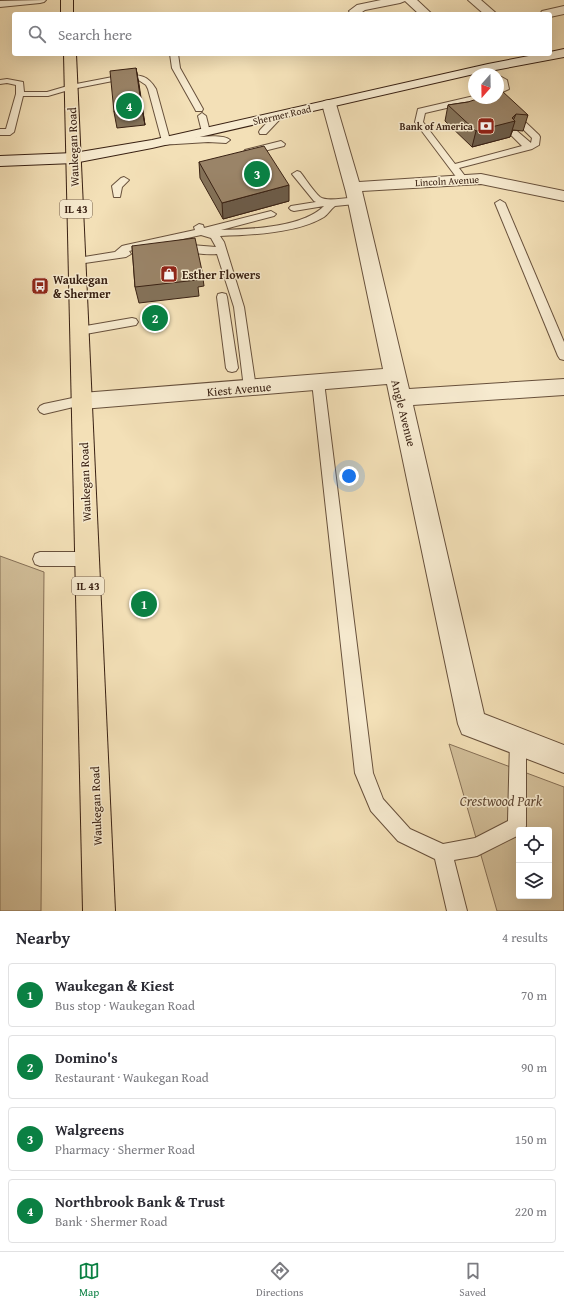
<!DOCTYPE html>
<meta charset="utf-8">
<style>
:root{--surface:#fff;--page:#f7f7f7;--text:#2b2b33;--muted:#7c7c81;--line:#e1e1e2;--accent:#0b8043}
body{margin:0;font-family:"Gentium Book Plus",serif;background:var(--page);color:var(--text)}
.controls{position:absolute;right:12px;bottom:12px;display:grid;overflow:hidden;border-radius:4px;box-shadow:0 4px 16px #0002}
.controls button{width:36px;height:36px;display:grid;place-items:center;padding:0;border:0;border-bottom:1px solid var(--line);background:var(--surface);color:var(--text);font:20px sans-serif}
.compass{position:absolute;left:468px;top:68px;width:36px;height:36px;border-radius:50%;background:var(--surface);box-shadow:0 4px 16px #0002;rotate:200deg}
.you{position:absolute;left:349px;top:476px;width:14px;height:14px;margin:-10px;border:3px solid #fff;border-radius:50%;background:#1a73e8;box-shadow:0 0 0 6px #1a73e833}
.badge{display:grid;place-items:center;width:26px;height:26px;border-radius:50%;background:var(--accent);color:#fff;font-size:13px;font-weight:700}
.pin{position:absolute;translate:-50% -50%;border:2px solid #fff;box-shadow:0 1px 4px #0006}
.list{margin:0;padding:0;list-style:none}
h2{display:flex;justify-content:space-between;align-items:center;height:52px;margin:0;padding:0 16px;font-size:17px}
h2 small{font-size:13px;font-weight:400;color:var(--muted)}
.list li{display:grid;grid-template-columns:26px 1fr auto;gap:12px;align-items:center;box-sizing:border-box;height:64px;margin:0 8px 8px;padding:0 8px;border:1px solid var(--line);border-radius:4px}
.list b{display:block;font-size:15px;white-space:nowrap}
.list p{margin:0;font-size:13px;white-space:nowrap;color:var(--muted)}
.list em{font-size:13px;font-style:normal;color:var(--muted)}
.icon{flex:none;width:22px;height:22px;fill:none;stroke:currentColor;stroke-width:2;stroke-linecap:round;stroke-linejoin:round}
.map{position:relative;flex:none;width:564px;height:911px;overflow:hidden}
.search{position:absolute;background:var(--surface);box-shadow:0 4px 16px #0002;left:12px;right:12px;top:12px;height:44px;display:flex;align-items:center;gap:10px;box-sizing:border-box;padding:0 14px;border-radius:4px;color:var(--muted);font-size:15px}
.sheet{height:340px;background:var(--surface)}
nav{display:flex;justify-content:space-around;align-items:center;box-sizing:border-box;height:56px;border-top:1px solid var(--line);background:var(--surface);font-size:11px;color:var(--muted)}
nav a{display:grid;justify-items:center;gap:2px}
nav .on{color:var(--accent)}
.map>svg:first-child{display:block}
.green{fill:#d3c09b;stroke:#867057;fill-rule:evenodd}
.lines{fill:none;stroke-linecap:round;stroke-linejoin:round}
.lane-casing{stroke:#68513c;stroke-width:2}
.street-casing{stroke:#68513c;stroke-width:2}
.secondary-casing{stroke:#392113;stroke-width:2}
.primary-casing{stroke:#392113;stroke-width:2}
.lane{fill:#f7ebd0;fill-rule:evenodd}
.street{fill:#f7ebd0;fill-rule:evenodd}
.secondary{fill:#f7ebd0;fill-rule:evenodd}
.primary{fill:#f3e0b7;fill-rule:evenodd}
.wall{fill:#847259;stroke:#392113}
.shaded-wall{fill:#6c5c49;stroke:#392113}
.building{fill:#9a8468;stroke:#392113}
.labels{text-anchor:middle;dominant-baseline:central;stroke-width:3;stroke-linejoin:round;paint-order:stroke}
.far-street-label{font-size:10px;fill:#392113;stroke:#f7ebd0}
.far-poi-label{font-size:10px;font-weight:bold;fill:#392113;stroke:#f7ebd0;text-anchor:end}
.shield{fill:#f7ebd0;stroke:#725e4c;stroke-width:1}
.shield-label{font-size:11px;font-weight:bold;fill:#392113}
.street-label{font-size:12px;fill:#392113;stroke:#f7ebd0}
.poi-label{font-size:12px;font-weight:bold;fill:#392113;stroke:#f7ebd0;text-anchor:start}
.near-park-label{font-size:14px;font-style:italic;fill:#604935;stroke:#f7ebd0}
</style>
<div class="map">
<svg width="564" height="911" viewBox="0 0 564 911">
<rect width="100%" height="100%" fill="#f3e0b7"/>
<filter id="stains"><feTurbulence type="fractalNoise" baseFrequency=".005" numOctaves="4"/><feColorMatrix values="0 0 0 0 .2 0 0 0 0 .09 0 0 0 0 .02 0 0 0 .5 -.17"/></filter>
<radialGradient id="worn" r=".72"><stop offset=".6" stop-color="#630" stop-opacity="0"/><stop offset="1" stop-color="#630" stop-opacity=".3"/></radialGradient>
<!-- green -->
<g class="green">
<polygon points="0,556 44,572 41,911 0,911"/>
<path d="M449 744 564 787V911H497ZM519 830H549V896H519Z"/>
</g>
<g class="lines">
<defs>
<g id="lane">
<polygon points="170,54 178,54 180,68 203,109 202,111 196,111 195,109 172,68"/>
<path d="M123 75C139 75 147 74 156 89L170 140C183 139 222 132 230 140L226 143 208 142 160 145 159 143 162 141 148 89 146 85 137 79H123L72 89 48 96H23L14 132 10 135H0V129H6L16 94V85L7 83 0 84V80L7 79 23 82 24 92H47L71 85Z"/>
<polygon points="498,75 507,80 509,89 498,94 498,89 501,88 500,83 498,81"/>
<polygon points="474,96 474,98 482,98 481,100 425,113 423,122 455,164 522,146 511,135 510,133 511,131 517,131 531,143 532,138 491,98 498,98 498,96 539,135 540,137 539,145 532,149 459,168 468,180 463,183 460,182 415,122 418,109"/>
<polygon points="279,112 283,115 282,117 266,134 260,134 259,132 260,130 276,113"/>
<polygon points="202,113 206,116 210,132 209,134 203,134 202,132 198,116"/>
<polygon points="281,141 285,144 284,146 248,155 244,152 245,150"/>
<path d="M297 171 300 172C305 178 314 192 320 197 331 204 353 193 360 201L355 204 335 206C331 209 328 214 324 217 298 233 251 235 220 236L224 242 244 307 256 388 254 391 250 393 246 391 244 388 234 307 217 254C209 255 179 253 174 247L179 244 216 247 211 238 201 235 129 251 131 254 126 257 78 264 73 261 78 258 115 252 122 246 126 245 195 230 194 227 199 224 203 225 204 228 271 211 276 214 274 216 221 230C250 229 302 228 324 206L294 211 291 210 289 208 291 206 316 202 314 201 292 174Z"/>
<polygon points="124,177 129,180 122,187 120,197 114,197 112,186 121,178"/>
<polygon points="500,200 505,203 564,342 564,360 560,359 558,356 495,203"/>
<polygon points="222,293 226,294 227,297 238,368 236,371 232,372 228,371 226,368 217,297 218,294"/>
<polygon points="132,318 136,319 138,322 136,325 80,335 76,334 74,331 76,328 80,327"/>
<polygon points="318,377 322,379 324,382 373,773 383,799 410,829 443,844 475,838 508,821 510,741 512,735 518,733 524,735 526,741 526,826 524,830 519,830 519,835 477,856 454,860 467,911 447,911 435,859 398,841 371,811 355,773 312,382 314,379"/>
<polygon points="82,396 86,398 88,401 86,404 44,414 40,412 38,409 40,406 44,404"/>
<polygon points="40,552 87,552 92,554 94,559 92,564 87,566 40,566 35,564 33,559 35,554"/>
</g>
<g id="street">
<polygon points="46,0 44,2 40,3 0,7 0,1"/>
<polygon points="381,0 417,0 432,14 419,14 405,1 400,3 365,10 362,12 363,14 351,14 349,11 357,5"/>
<polygon points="468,0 481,0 497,14 484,14"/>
<polygon points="564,6 564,14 550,17 550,14 540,14 542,11"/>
<polygon points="329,100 334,101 336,104 359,182 481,174 564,191 564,201 481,184 362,191 409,389 564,379 564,395 413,405 484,714 564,745 564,773 462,734 458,724 387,384 82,409 75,407 72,401 75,395 82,393 383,369 346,192 322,104 324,101"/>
</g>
<polygon id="secondary" points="564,49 564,57 474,74 152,148 74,163 0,166 0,156 74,153 152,140 488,64 539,54 550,54 550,52"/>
<g id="primary">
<rect x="61" y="0" width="12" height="14"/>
<polygon points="64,54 76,54 115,911 83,911"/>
</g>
</defs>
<!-- lane casing -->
<use href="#lane" class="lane-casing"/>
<!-- street casing -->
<use href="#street" class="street-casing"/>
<!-- secondary casing -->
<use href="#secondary" class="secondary-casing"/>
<!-- primary casing -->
<use href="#primary" class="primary-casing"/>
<!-- lane -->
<use href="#lane" class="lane"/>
<!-- street -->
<use href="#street" class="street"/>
<!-- secondary -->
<use href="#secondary" class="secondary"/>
<!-- primary -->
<use href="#primary" class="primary"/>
</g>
<!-- wall -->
<g class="wall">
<polygon points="136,68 145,125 117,128 114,112"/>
<polygon points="468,102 528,115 523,131 513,130 510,137 472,147 445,121 448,105"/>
<polygon points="199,162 289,201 223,219 200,178"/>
<polygon points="132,246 202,271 204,286 198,287 199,296 139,303 135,287"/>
</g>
<!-- shaded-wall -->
<g class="shaded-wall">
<polygon points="136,68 139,84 145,125 142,110"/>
<polygon points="516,114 513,121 515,121 510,137 472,147 476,131 512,118"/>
<polygon points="289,185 289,201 223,219 222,203"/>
</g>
<!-- building -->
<g class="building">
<polygon points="136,68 142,110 114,112 110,71"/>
<polygon points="502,91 528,115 516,114 512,118 515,121 476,131 448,105 468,102 480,98 498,98 498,92"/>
<polygon points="264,146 289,185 222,203 199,162"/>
<polygon points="195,238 202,271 195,271 197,280 135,287 132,246"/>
</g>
<!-- icons -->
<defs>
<symbol id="bank-square" viewBox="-11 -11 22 22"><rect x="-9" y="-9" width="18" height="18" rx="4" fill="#8f2418" stroke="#f7ebd0"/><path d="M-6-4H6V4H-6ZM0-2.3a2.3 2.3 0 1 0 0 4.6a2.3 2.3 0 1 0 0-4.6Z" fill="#fff"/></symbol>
<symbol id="shop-square" viewBox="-11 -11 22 22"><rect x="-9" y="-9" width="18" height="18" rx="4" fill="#8f2418" stroke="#f7ebd0"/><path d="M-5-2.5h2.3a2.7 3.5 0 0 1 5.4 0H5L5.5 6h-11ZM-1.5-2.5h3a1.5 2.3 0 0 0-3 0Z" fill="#fff"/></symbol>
<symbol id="bus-square" viewBox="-11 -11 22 22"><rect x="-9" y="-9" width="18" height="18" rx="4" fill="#8f2418" stroke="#f7ebd0"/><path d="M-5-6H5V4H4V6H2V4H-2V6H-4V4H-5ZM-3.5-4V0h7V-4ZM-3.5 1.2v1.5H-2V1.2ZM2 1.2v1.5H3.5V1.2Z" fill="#fff"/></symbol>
</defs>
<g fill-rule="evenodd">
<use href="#bank-square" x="476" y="116" width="20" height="20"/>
<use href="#shop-square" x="159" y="264" width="20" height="20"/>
<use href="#bus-square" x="30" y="276" width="20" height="20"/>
</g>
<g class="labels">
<!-- far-street labels -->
<g class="far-street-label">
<text transform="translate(282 115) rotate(-13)">Shermer Road</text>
<text transform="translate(447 181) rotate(-3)">Lincoln Avenue</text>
</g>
<!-- far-poi labels -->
<g class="far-poi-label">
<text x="473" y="126">Bank of America</text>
</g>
<!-- shield labels -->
<g class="shield">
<rect x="60" y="200" width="32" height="18" rx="3"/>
<rect x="72" y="577" width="32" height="18" rx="3"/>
</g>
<g class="shield-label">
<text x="76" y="209">IL 43</text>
<text x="88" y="586">IL 43</text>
</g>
<!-- street labels -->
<g class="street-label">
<text transform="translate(73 147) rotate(-92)">Waukegan Road</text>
<text transform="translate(239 389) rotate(-5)">Kiest Avenue</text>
<text transform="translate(404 413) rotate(76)">Angle Avenue</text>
<text transform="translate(85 482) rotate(-92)">Waukegan Road</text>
<text transform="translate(96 806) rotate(-92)">Waukegan Road</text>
</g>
<!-- poi labels -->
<g class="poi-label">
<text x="182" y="274">Esther Flowers</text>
<text x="53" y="279">Waukegan<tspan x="53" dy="14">&amp; Shermer</tspan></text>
</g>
<!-- near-park labels -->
<g class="near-park-label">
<text x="501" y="801">Crestwood Park</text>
</g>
</g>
<rect width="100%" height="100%" filter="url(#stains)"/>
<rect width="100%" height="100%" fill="url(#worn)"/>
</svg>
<div class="controls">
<button><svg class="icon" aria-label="locate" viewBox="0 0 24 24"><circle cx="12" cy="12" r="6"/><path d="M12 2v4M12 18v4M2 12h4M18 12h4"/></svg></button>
<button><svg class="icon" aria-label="layers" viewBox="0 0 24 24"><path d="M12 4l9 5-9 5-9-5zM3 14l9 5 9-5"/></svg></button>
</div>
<svg class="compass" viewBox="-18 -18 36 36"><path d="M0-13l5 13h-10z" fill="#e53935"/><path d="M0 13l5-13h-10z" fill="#7c7c81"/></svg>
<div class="you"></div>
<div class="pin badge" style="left:144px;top:604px">1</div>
<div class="pin badge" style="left:155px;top:318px">2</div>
<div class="pin badge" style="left:257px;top:174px">3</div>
<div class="pin badge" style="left:129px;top:106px">4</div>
<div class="search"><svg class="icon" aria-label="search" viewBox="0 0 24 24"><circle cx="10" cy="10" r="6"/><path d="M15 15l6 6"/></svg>Search here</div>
</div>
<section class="sheet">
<h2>Nearby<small>4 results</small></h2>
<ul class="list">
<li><span class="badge">1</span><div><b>Waukegan &amp; Kiest</b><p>Bus stop · Waukegan Road</p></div><em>70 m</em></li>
<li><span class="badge">2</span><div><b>Domino's</b><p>Restaurant · Waukegan Road</p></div><em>90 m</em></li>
<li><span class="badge">3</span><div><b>Walgreens</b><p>Pharmacy · Shermer Road</p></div><em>150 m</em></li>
<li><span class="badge">4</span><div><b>Northbrook Bank &amp; Trust</b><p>Bank · Shermer Road</p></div><em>220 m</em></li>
</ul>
</section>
<nav>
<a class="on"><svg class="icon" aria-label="map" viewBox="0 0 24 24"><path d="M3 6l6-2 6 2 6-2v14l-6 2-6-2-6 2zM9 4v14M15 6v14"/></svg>Map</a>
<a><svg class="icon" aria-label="directions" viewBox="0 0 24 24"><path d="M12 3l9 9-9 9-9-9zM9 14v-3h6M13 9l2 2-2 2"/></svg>Directions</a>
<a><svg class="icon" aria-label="saved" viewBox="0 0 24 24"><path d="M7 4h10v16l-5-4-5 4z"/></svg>Saved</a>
</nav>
